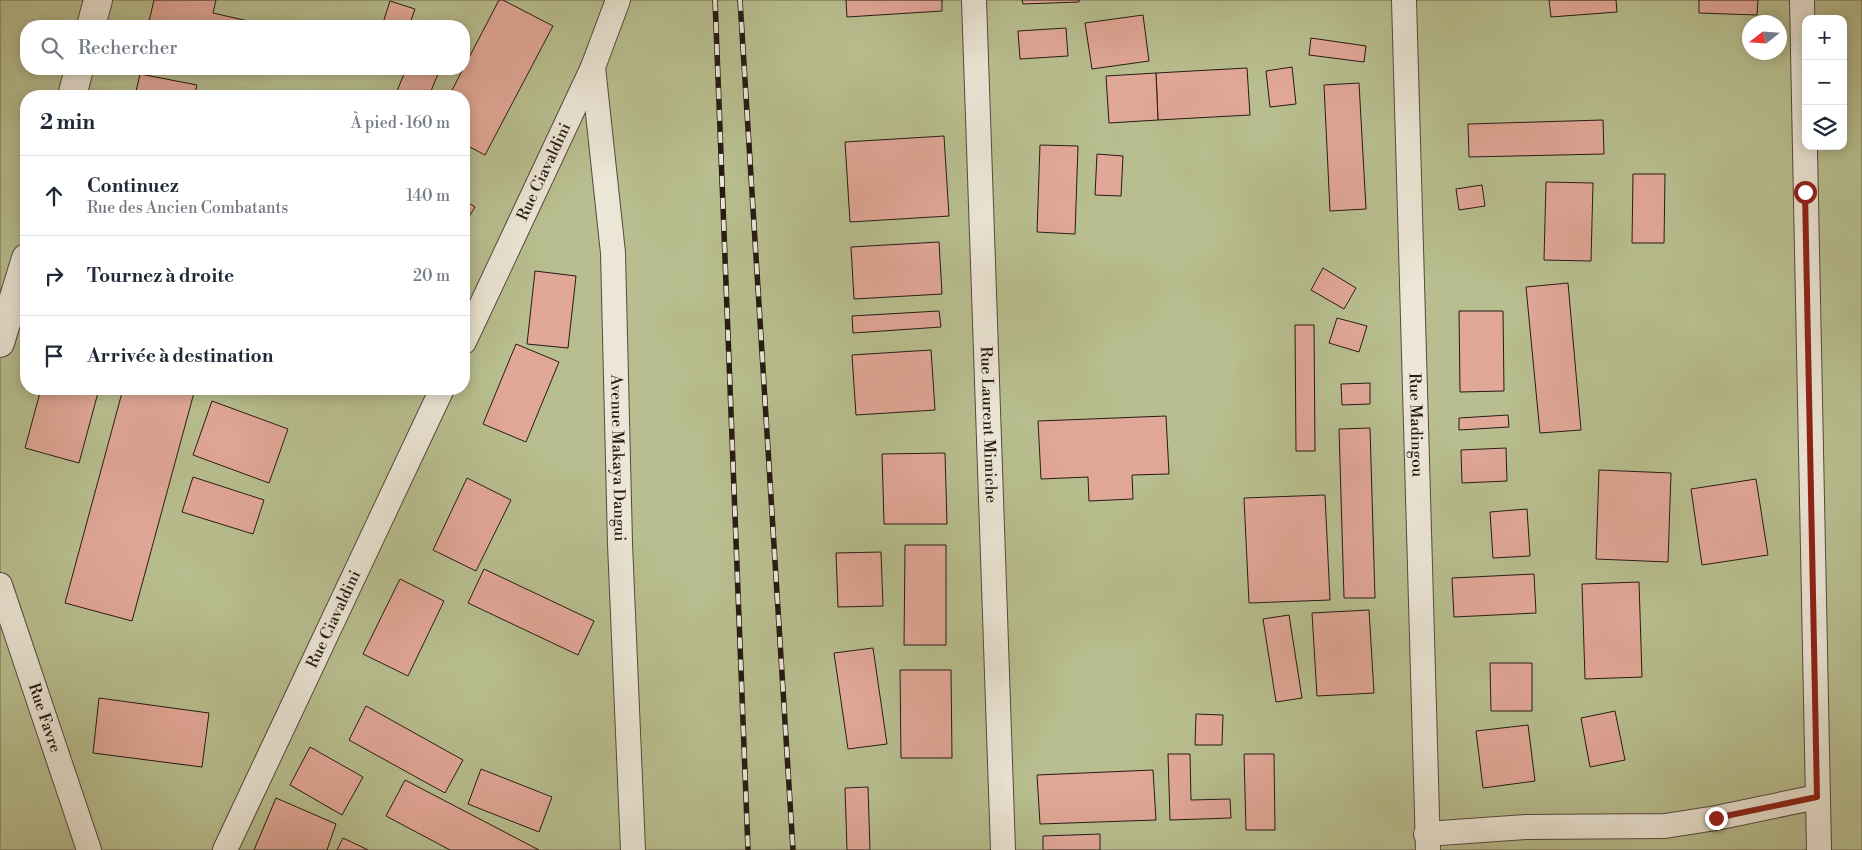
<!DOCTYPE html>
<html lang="fr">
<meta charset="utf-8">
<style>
:root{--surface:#fff;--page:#f6f6f7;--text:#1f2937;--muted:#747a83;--line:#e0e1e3}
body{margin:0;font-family:"Libre Bodoni",serif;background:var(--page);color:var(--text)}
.controls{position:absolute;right:15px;top:15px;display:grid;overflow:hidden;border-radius:10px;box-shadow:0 2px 12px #0003}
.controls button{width:45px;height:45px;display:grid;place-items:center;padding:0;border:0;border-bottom:1px solid var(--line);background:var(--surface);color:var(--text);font:25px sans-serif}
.compass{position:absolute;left:1742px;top:15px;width:45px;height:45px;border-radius:50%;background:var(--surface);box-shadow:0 2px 12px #0003;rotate:253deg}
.stop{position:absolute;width:15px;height:15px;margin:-11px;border:4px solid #8f2418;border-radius:50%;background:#fff}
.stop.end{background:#8f2418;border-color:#fff;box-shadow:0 1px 5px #0008}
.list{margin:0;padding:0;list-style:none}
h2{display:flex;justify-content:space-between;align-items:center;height:65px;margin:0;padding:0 20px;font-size:21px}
h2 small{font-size:16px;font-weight:400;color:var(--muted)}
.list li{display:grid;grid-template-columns:32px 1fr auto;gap:15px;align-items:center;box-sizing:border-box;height:80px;padding:0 20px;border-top:1px solid var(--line)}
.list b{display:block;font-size:19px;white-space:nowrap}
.list p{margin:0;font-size:16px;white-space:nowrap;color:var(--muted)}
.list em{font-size:16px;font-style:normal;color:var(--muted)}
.icon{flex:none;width:28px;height:28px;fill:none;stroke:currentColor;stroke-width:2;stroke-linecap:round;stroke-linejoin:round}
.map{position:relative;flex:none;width:1862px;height:850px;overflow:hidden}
.search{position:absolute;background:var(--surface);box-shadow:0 2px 12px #0003;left:20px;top:20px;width:450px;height:55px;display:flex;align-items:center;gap:12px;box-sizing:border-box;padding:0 18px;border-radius:20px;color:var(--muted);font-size:19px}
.panel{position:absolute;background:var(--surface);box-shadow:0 2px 12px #0003;left:20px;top:90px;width:450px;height:305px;border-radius:20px}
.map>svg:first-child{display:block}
.green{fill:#b8be8f;stroke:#6f6c52;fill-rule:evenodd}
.building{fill:#e1a797;stroke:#261b14}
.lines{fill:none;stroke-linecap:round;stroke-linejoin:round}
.minor-casing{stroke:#554a3f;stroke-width:26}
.tertiary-casing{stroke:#554a3f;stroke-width:30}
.minor{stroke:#ece6d6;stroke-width:24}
.tertiary{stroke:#ece6d6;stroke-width:28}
.rail-casing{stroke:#261b14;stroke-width:5.5}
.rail{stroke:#ece6d6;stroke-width:4;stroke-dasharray:11;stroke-linecap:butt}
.route{stroke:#8f2418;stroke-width:6}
.labels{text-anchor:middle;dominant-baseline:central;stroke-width:4;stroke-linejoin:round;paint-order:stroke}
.street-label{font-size:16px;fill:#261b14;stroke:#ece6d6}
</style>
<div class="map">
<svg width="1862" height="850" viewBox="0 0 1862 850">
<rect width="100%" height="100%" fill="#e2d9c0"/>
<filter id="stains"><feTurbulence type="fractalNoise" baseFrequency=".004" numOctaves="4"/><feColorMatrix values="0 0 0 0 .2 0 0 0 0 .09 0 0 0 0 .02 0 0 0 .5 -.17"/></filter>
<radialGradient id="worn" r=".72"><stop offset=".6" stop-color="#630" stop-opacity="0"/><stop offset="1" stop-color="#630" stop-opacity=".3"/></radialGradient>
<!-- green -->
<path class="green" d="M0 0H1862V850H0ZM1806 19H1843V146H1806ZM1750 22H1780V52H1750ZM26 26H464V69H26ZM26 96H464V389H26Z"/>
<!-- building -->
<g class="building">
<polygon points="154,0 216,0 213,13 270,26 148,26"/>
<polygon points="499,0 503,0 553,26 485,155 464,144 464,96 449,96"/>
<polygon points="846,0 942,0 942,11 847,17"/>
<polygon points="1022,0 1079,0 1079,2 1023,4"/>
<polygon points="1549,0 1616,0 1617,12 1551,17"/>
<polygon points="1699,0 1758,0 1757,15 1699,13"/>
<polygon points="390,1 415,9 409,26 382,26"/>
<polygon points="1143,15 1149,61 1092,69 1085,23"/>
<polygon points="1066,28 1068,56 1020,59 1018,31"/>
<polygon points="1311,38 1366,46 1364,62 1309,55"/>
<polygon points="1292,67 1296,104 1270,107 1266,71"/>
<polygon points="1247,68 1250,115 1158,120 1156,73"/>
<polygon points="406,69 440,69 429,96 395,96"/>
<polygon points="1156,73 1158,120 1109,123 1106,76"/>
<polygon points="140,74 197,85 194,96 135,96"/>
<polygon points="1359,83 1366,209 1330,211 1324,85"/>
<polygon points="1603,120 1604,154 1469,157 1468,124"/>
<polygon points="944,136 949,216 850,222 845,142"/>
<polygon points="1040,145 1078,146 1075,234 1037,232"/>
<polygon points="1097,154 1123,156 1121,196 1095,195"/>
<polygon points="1633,174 1665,174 1664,243 1632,243"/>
<polygon points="1546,182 1593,183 1591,261 1544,260"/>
<polygon points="1482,185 1485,206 1459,210 1456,189"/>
<polygon points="464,200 475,207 464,225"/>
<polygon points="939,242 942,294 854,299 851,247"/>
<polygon points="1323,268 1356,288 1344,309 1311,290"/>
<polygon points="535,271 576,276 568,348 527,344"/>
<polygon points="1568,283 1581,430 1540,433 1526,287"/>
<polygon points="939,311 941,327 853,333 852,316"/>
<polygon points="1459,311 1503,311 1504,391 1460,392"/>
<polygon points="1337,318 1367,326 1359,352 1329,343"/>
<polygon points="1295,325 1314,325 1315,451 1296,451"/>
<polygon points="516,344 559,362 526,442 483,424"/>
<polygon points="931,350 935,410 856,415 852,355"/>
<polygon points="1370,383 1370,404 1342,405 1341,384"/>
<polygon points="41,389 99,389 79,463 25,448"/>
<polygon points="123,389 195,389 132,621 65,603"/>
<polygon points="212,401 288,429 269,483 193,455"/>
<polygon points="1508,415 1509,427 1459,430 1459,418"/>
<polygon points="1166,416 1169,474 1132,475 1133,499 1089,501 1088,477 1041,479 1038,421"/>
<polygon points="1370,428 1375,598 1344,598 1339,429"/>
<polygon points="1506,448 1507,481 1462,483 1461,450"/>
<polygon points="945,453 947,524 884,524 882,454"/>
<polygon points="1599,470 1671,473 1668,562 1596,559"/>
<polygon points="193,477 264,500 253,534 182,512"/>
<polygon points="467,478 511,500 476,571 433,550"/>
<polygon points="1756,479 1768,555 1702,565 1691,489"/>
<polygon points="1325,495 1330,600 1249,603 1244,498"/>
<polygon points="1527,509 1530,556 1493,558 1490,512"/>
<polygon points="905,545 946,545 946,645 904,645"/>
<polygon points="881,552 883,606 838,607 836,553"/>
<polygon points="484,569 594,621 578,655 468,603"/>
<polygon points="1534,574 1536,613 1454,617 1452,578"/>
<polygon points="400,579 444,601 408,676 363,654"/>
<polygon points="1639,582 1642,677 1585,679 1582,584"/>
<polygon points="1369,610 1374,693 1317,696 1312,613"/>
<polygon points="1289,615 1302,698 1276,702 1263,619"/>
<polygon points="873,648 887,744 848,749 834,653"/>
<polygon points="1490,663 1532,663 1532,711 1491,711"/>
<polygon points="900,670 951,670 952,758 901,758"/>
<polygon points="99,698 209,713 202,767 93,753"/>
<polygon points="366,706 463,760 445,793 349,740"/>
<polygon points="1615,711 1625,760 1590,767 1581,718"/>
<polygon points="1196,714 1223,715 1222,745 1195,745"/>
<polygon points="1528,725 1535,781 1483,788 1476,731"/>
<polygon points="310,747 363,777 342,815 290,785"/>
<polygon points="1168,754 1190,754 1191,800 1230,799 1231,818 1170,820"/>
<polygon points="1244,754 1274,754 1275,830 1246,830"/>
<polygon points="481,769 552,797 539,832 468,804"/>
<polygon points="1153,770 1156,820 1040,824 1037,775"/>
<polygon points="405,780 539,850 450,850 386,816"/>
<polygon points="868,787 870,850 847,850 845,788"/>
<polygon points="276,798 336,824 327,850 254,850"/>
<polygon points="1100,834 1100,850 1043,850 1043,836"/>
<polygon points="343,838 368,850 337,850"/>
</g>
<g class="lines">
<defs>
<g id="minor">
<path id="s1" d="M974 0 1003 850"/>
<path id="s2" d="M1404 0 1428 850"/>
<polyline points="1802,0 1819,850"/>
<path id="s3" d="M593 67 613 253 620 544 633 850"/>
<path id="s4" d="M464 342 593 67 618 0"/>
<path id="s5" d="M0 585 89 850"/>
<polyline points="1426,834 1526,827 1665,826 1716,818 1817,797"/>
<path id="s6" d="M225 850 442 389"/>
</g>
<g id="tertiary">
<polyline points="91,26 98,0"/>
<polyline points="72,96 79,69"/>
<polyline points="0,343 26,258"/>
</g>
</defs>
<!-- minor casing -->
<use href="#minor" class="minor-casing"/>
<!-- tertiary casing -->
<use href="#tertiary" class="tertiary-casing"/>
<!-- minor -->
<use href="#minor" class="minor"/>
<!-- tertiary -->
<use href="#tertiary" class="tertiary"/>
<defs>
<g id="rail">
<polyline points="715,0 748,850"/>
<polyline points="740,0 793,850"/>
</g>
</defs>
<!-- rail casing -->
<use href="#rail" class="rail-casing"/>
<!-- rail -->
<use href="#rail" class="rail"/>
</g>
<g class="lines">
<!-- route -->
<polyline class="route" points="1716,818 1817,797 1805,192"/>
</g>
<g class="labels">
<!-- street labels -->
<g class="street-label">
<text stroke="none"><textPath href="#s4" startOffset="188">Rue Ciavaldini</textPath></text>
<text stroke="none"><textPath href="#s1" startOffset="425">Rue Laurent Mimiche</textPath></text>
<text stroke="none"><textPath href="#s2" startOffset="425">Rue Madingou</textPath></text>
<text stroke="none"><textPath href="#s3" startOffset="392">Avenue Makaya Dangui</textPath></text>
<text stroke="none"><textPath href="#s6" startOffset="255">Rue Ciavaldini</textPath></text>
<text stroke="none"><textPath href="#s5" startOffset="140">Rue Favre</textPath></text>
</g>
</g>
<rect width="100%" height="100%" filter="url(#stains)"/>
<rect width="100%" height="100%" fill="url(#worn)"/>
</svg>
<div class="controls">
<button>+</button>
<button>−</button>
<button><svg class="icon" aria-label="layers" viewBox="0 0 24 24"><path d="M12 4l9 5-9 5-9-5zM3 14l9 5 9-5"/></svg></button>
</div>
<svg class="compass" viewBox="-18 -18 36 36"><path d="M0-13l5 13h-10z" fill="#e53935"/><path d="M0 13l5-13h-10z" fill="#747a83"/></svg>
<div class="stop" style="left:1805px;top:192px"></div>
<div class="stop end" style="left:1716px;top:818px"></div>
<div class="search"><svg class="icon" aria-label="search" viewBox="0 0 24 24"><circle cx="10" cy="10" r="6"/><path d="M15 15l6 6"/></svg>Rechercher</div>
<section class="panel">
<h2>2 min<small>À pied · 160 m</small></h2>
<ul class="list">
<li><svg class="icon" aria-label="ahead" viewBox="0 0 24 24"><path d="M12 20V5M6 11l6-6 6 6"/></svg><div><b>Continuez</b><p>Rue des Ancien Combatants</p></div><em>140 m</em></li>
<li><svg class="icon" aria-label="right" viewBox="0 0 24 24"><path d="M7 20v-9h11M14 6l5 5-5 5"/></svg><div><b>Tournez à droite</b></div><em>20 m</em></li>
<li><svg class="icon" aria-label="arrive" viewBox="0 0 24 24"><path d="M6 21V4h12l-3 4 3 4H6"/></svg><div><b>Arrivée à destination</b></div></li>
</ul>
</section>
</div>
